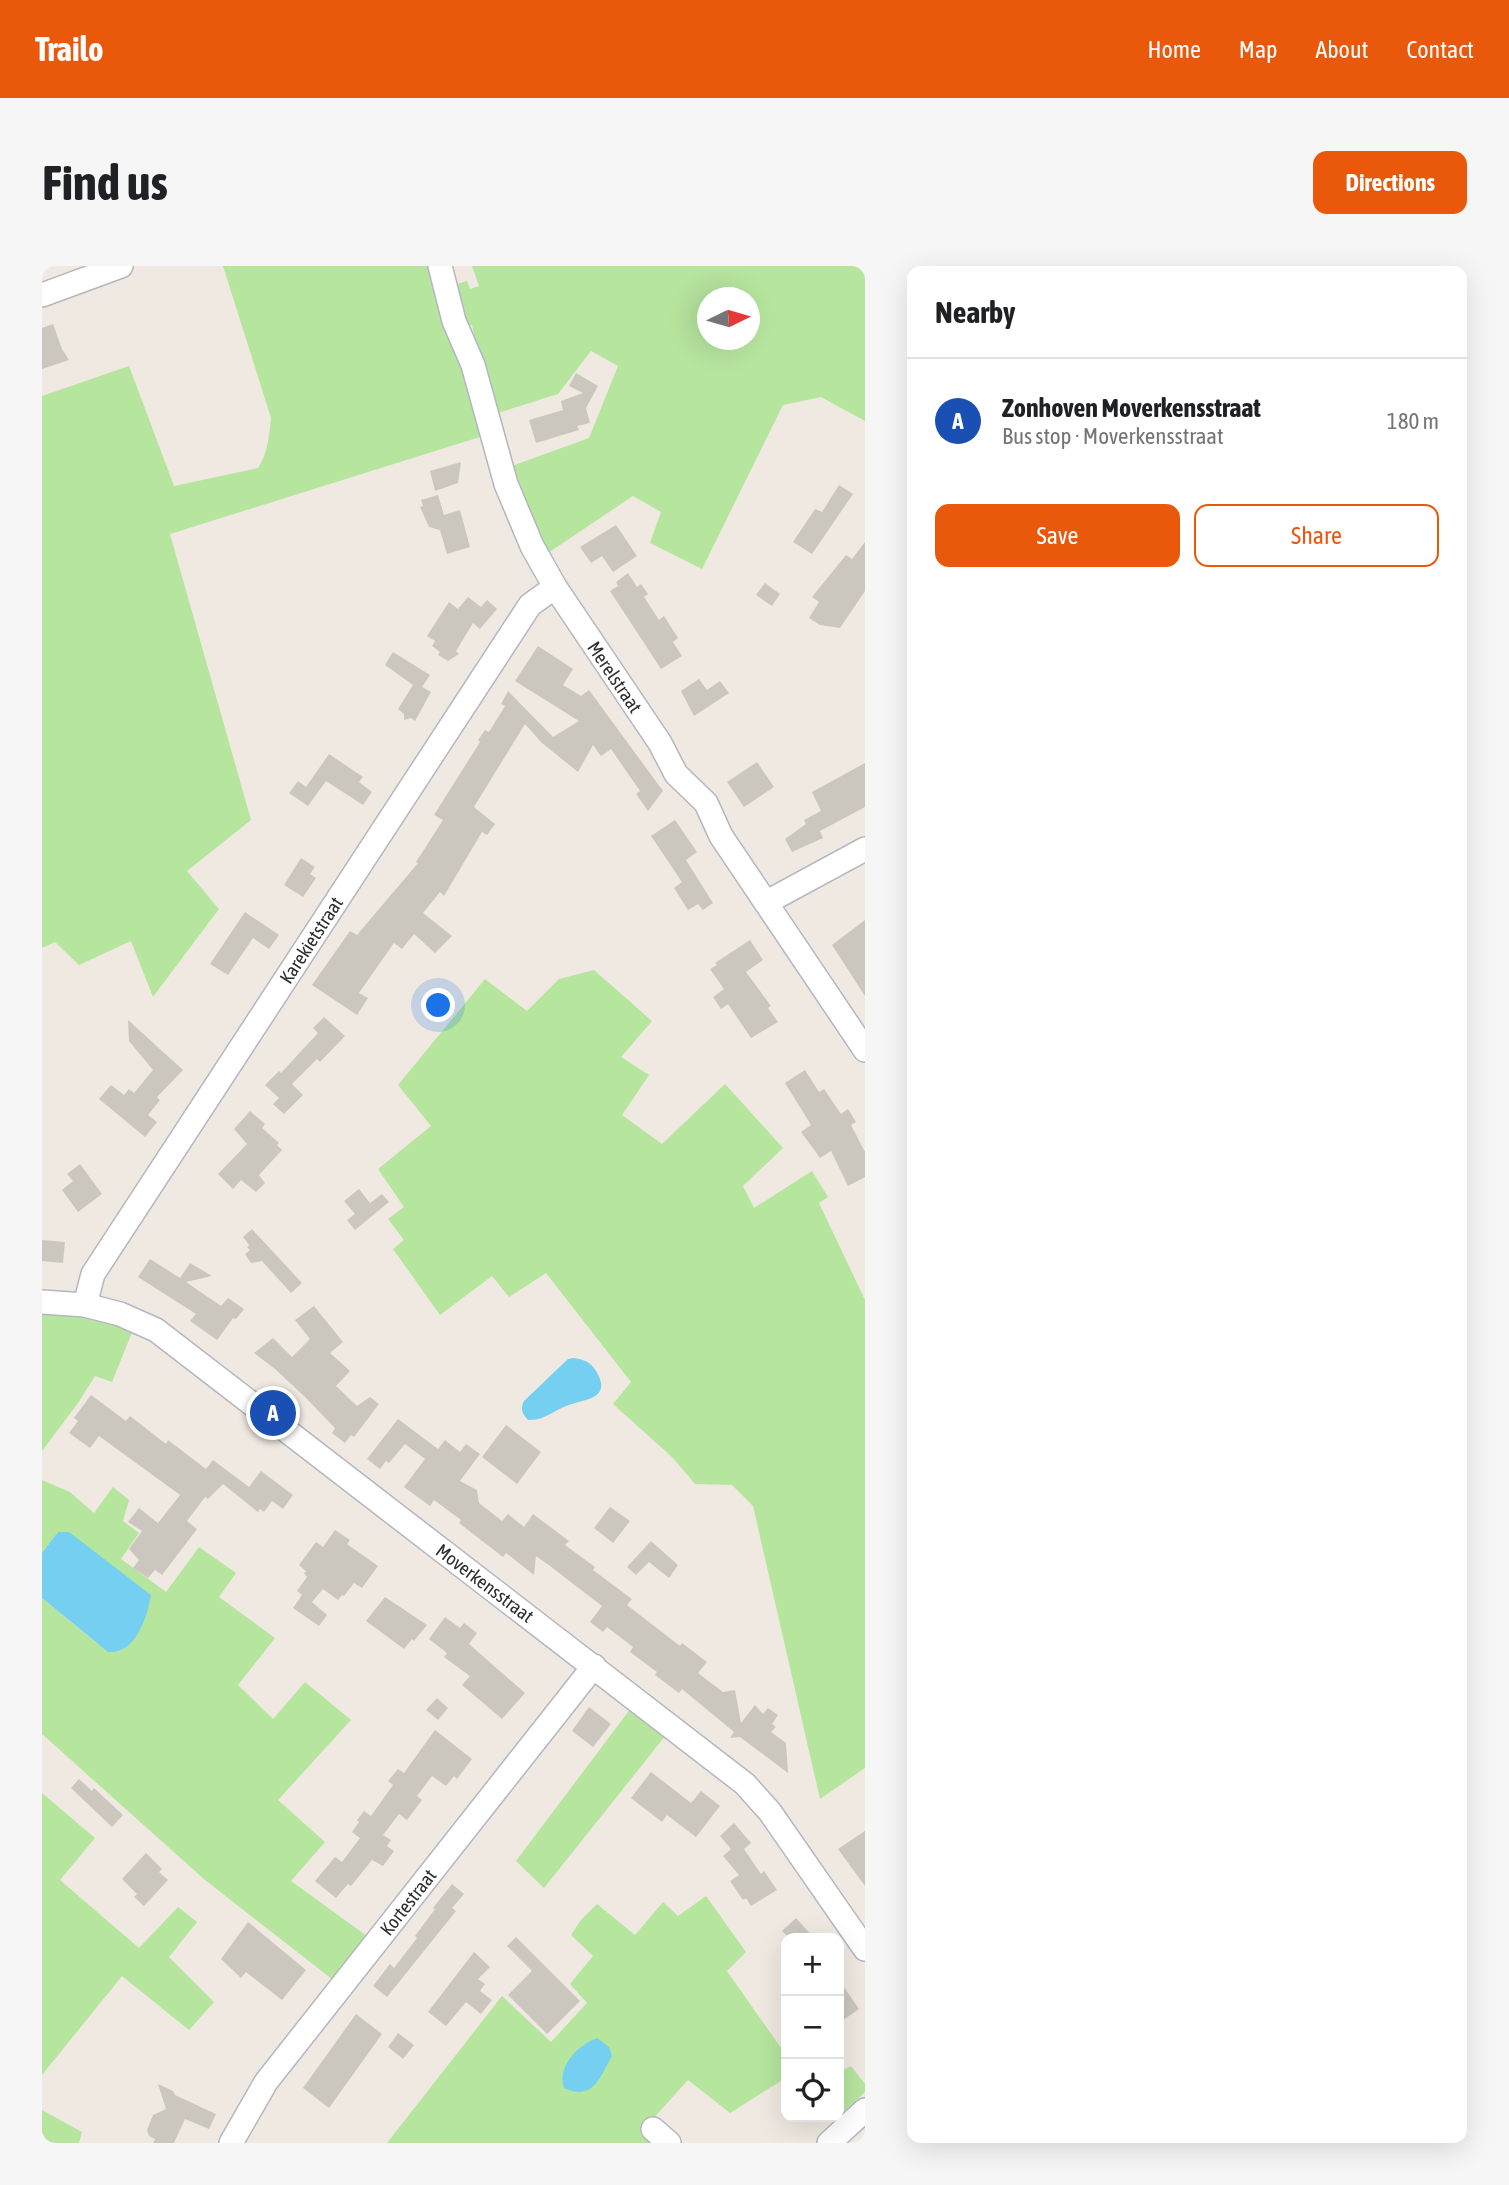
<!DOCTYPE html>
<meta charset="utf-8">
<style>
:root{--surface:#fff;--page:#f6f6f6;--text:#202124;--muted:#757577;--line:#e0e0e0;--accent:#ea580c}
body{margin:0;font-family:"Asap Condensed",sans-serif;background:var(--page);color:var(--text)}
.controls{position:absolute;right:21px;bottom:21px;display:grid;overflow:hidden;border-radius:14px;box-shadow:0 7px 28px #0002}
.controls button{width:63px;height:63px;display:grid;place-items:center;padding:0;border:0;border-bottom:2px solid var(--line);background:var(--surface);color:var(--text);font:35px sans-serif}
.compass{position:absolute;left:655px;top:21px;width:63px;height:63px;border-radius:50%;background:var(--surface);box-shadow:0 7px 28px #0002;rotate:85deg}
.you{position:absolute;left:397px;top:740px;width:24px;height:24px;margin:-18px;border:5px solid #fff;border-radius:50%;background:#1a73e8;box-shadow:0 0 0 10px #1a73e833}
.badge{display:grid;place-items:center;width:46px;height:46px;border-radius:50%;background:var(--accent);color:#fff;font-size:23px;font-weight:700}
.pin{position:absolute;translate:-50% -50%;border:4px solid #fff;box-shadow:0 2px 7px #0006}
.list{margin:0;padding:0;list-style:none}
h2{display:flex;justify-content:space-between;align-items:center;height:91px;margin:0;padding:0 28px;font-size:30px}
h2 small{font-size:23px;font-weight:400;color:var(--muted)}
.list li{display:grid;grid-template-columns:46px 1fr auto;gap:21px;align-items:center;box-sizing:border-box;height:126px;padding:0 28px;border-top:2px solid var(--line)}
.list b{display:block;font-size:26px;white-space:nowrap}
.list p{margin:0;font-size:23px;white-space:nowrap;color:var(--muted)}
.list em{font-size:23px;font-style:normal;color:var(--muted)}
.actions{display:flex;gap:14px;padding:21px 28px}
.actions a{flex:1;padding:16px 0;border:2px solid var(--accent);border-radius:14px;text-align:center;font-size:24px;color:var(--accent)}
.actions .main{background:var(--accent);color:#fff}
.icon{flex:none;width:38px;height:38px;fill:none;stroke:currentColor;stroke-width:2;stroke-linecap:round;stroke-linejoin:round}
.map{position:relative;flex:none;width:823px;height:1877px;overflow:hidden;border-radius:14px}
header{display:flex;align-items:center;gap:42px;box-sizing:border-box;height:98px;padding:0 35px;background:var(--accent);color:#fff}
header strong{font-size:33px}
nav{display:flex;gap:38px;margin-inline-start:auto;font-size:24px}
.intro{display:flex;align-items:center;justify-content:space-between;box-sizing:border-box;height:168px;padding:0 42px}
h1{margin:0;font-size:49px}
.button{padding:18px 32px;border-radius:14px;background:var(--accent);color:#fff;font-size:24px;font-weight:700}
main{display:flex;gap:42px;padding:0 42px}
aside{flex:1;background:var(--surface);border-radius:14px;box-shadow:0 7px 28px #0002}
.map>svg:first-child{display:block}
.green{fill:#b6e59e;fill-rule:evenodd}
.water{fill:#75cff0}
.building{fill:#cbc7bf}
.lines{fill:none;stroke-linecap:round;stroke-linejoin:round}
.minor-casing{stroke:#b4b7c1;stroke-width:26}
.minor{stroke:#fff;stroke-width:23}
.labels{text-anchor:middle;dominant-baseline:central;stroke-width:5;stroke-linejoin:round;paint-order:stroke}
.street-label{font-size:19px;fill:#2e2e2e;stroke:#fff}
</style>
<header>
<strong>Trailo</strong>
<nav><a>Home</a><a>Map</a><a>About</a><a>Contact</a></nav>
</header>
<div class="intro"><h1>Find us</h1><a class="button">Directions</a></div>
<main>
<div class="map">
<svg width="823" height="1877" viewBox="0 0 823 1877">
<rect width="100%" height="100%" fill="#efe9e1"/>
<!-- green -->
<g class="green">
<path d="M181 0H389L441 170 128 268 209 554 145 605 177 643 111 731 89 675 37 699 13 676 0 682V130L87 100 132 220 216 202C226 187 227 170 229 152Z"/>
<path d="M430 0H823V155L779 131 741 139 660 303 608 277 619 246 591 230 503 289 467 201 547 172 576 100 549 85 516 128 456 147 445 128 430 59 422 61 415 18 425 15 428 23 437 20ZM666 32H708V74H666Z"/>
<polygon points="552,704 610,755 579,791 607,809 580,849 620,878 683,818 741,882 701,920 712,942 770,905 786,931 777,937 823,1034 823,1502 778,1533 711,1240 690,1219 653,1218 631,1192 571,1138 589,1116 504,1007 467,1031 450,1010 398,1049 351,983 362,974 346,953 362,941 336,903 389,860 356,819 443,713 485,745 517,713"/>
<polygon points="0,1044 63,1053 91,1064 70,1116 53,1110 36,1137 0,1185"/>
<polygon points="0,1214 28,1226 52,1247 71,1221 87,1234 81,1255 97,1267 79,1293 124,1326 157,1281 194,1307 177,1331 233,1372 196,1419 231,1453 263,1416 309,1454 236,1534 283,1576 249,1615 329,1673 295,1717 163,1614 0,1468 0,1332 57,1379 16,1266 0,1287"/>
<polygon points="589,1442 624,1469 502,1622 474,1595"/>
<polygon points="0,1527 53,1572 18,1614 97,1682 136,1641 155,1656 127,1691 172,1736 147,1764 80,1710 0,1809"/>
<polygon points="664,1630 704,1686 685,1705 744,1789 744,1814 742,1813 688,1847 646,1814 600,1865 613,1877 345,1877 460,1730 509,1776 545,1737 528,1718 551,1690 529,1669 539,1654 555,1638 593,1669 621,1636 636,1650"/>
<polygon points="809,1800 823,1818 823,1826 797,1850 797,1806"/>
<polygon points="0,1844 40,1866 37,1877 0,1877"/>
</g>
<!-- water -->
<g class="water">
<path d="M531 1092C541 1093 549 1096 554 1105 571 1133 543 1133 527 1139 512 1144 502 1155 486 1154 480 1147 478 1143 482 1135L526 1093Z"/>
<path d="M16 1266H27L109 1329C105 1351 94 1388 66 1386L0 1332V1287Z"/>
<path d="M555 1772 567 1781 570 1790C557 1813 551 1835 522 1822 515 1800 536 1779 555 1772Z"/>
</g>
<!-- building -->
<g class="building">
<polygon points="11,58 20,83 27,94 0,103 0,62"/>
<polygon points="534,107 556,120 544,142 548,157 535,160 537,164 494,177 487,154 521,144 519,135 541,127 527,120"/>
<polygon points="419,196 416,217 393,225 388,205"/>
<polygon points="797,219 811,228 770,288 751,276 773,243 780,246"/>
<polygon points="396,229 402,249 418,244 428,281 405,288 398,264 387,261 378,241 381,240 379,234"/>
<polygon points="574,259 595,290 571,306 560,290 549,297 538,281"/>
<polygon points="823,276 823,325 798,362 778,359 767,352 777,336 770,331 804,289 810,293"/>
<polygon points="586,307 595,321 599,318 606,328 602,331 617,354 622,350 636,372 631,376 640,390 619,403 568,325 576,320 574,316"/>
<polygon points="723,317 738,328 730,340 714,329"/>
<polygon points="426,331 439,341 445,334 455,343 438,363 431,357 414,385 417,388 406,395 396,389 398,386 390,380 393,375 385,370 407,336 416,343"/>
<polygon points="496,380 531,403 521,419 539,430 547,424 621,525 606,545 594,528 598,525 569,483 559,490 551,479 536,506 500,477 483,458 432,541 453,558 445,569 440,566 402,630 398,626 381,647 410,670 393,687 372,668 360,683 352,677 317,727 326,732 315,749 270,719 308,665 315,669 376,597 374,596 401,554 392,549 438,476 436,474 443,464 447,466 463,440 459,438 466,425 511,471 537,455 473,415"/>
<polygon points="351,386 388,409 380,421 389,426 373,455 369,452 362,454 362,448 356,443 371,419 343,399"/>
<polygon points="657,413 665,424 678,415 687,427 652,450 639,425"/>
<polygon points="287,488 321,511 317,516 330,526 321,539 284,515 266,540 247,527 256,515 264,521"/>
<polygon points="715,496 732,521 702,541 685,516"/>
<polygon points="823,497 823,541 778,565 781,572 750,586 743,573 764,558 762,554 779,545 770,526"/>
<polygon points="633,554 655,586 644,594 671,637 661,644 656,638 646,644 632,622 640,616 609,570"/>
<polygon points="259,592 273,601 268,608 274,612 261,631 242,619"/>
<polygon points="203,646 237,669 227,683 211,672 186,709 168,698"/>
<polygon points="823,654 823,730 790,679"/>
<polygon points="708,674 721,694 704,706 729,740 726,742 736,756 709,772 686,738 679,743 671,731 682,723 668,703 675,699 673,697"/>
<polygon points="282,751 303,770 278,796 275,793 250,818 261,829 242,848 231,838 237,832 223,819 237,805 239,807 263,781 276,767 271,762"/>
<polygon points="86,754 141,804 115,831 118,834 106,849 115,856 103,871 57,833 69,819 82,829 87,823 92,827 111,804 87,775"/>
<polygon points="763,804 777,826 782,823 799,848 806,843 814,856 809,859 823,886 823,911 806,920 789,885 778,892 759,866 769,859 743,817"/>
<polygon points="208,845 223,858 220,862 237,877 235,879 240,884 217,909 223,917 214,926 199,914 191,923 176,908 205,878 192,863"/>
<polygon points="38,898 60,928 36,946 20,924 31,915 25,908"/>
<polygon points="317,923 328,937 340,928 347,936 313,964 305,954 313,948 302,935"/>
<polygon points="210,963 260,1017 249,1027 220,995 209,997 203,988 208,984 205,981 207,979 201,971"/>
<polygon points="0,974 23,976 21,997 0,995"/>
<polygon points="108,993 138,1012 148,997 170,1010 144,1016 179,1040 186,1032 202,1043 194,1053 191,1052 175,1074 148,1055 154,1048 96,1011"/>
<polygon points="272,1040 301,1076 288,1087 308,1105 294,1120 315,1140 328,1131 337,1138 312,1171 309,1169 303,1177 290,1167 293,1162 263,1131 233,1103 212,1087 231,1072 250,1091 268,1073 253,1054"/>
<polygon points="49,1129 84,1155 88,1150 124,1178 126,1174 164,1203 171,1194 207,1221 219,1205 251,1229 241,1243 230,1235 222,1246 218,1243 216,1246 181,1218 166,1233 163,1231 145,1255 155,1263 120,1309 113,1304 106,1312 91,1302 97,1294 87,1283 100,1265 86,1256 97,1242 116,1257 138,1229 57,1170 48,1182 27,1167 36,1155 32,1152"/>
<polygon points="356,1153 396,1183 403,1174 418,1186 424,1178 438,1188 418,1215 435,1224 437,1237 460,1255 466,1248 482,1261 491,1248 527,1275 523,1279 553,1301 551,1304 590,1333 585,1339 638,1380 640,1377 665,1396 656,1407 681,1426 693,1424 699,1457 713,1439 721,1448 726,1442 736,1449 730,1458 734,1461 729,1466 744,1477 746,1507 698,1471 688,1472 692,1466 640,1423 637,1427 613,1409 615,1406 588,1386 591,1381 565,1361 561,1366 548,1356 560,1340 508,1300 494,1290 492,1309 464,1287 461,1291 417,1257 419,1254 392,1234 388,1240 362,1221 383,1193 363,1178 347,1197 344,1195 338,1203 325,1193"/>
<polygon points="464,1159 499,1186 475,1218 440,1191"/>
<polygon points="568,1241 588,1255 571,1277 552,1262"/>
<polygon points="293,1264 308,1274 305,1278 336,1300 320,1322 312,1317 302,1330 300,1329 296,1334 281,1323 270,1336 285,1349 277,1360 251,1342 260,1329 255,1325 265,1311 262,1307 264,1305 257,1299 274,1276 281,1281"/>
<polygon points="609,1275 636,1299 627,1312 607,1296 594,1309 585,1301"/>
<polygon points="343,1331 385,1359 372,1375 370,1373 362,1383 324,1355"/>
<polygon points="403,1351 418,1362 422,1357 435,1367 427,1378 483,1427 460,1453 420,1419 428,1410 402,1391 405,1387 387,1373"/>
<polygon points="395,1432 406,1442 396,1454 384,1444"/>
<polygon points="547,1441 569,1458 551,1481 530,1465"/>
<polygon points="393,1464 430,1493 415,1513 412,1510 404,1520 390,1510 375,1530 380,1534 365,1554 357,1548 341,1569 349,1574 345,1580 352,1585 341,1600 330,1594 309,1620 306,1618 294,1632 273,1615 293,1591 300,1596 318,1572 310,1566 317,1556 315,1554 322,1545 329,1550 351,1519 346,1515 356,1503 362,1507"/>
<polygon points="609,1506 649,1537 659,1525 678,1540 654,1571 625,1549 620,1556 589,1532"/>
<polygon points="37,1513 50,1525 52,1522 81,1549 70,1561 29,1522"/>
<polygon points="692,1557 709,1577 702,1583 719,1608 722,1605 735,1624 709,1640 704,1632 701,1634 688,1615 697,1609 681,1590 689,1583 678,1570"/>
<polygon points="823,1565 823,1620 796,1583"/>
<polygon points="104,1587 120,1603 117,1606 126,1614 102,1640 92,1631 95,1628 80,1613"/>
<polygon points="410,1618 422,1628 410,1642 414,1645 345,1731 331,1720 348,1698 352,1702 375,1672 373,1670 393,1643 391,1642"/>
<polygon points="754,1652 772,1672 747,1672 740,1665"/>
<polygon points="206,1656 264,1704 240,1734 204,1706 199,1712 179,1693"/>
<polygon points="474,1671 538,1735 505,1768 466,1729 490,1705 465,1680"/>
<polygon points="432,1686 448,1701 436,1713 443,1718 438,1725 450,1734 439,1748 424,1736 404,1760 386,1746"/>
<polygon points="797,1714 817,1743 797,1757"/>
<polygon points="314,1748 340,1768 287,1842 261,1822"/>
<polygon points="356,1767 372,1779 361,1793 346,1781"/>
<polygon points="116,1818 131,1825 133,1829 174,1848 167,1863 143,1853 132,1877 111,1877 113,1873 107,1870 105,1864 111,1849 124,1843"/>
</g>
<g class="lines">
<defs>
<g id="minor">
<polyline points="398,0 412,55 431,99 464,218 490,280 513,321 618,477 634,508 664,537 679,570 823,784"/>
<polyline points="0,29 79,0"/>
<polyline points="725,636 823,583"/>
<polyline points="0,1036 43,1039 78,1048 114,1064 703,1518 728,1546 823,1683"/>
<polyline points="43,1039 51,1008 488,339 513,321"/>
<polyline points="611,1863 627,1877"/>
<polyline points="189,1877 224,1816 552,1400"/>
<polyline points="787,1877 823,1844"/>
</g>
</defs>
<!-- minor casing -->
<use href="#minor" class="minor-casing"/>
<!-- minor -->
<use href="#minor" class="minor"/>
</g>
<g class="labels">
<!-- street labels -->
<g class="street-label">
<text transform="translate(573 411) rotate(56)">Merelstraat</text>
<text transform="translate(269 674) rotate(-57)">Karekietstraat</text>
<text transform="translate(443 1317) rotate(37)">Moverkensstraat</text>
<text transform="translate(366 1636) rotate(-52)">Kortestraat</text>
</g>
</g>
</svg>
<div class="controls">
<button>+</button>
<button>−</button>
<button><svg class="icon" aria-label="locate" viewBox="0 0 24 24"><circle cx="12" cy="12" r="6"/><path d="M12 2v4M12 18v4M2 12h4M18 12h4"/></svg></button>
</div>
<svg class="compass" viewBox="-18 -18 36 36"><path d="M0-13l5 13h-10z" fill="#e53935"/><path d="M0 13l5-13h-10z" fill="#757577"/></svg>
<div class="you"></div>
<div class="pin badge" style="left:231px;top:1147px;background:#1a4fb4">A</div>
</div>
<aside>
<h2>Nearby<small></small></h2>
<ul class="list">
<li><span class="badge" style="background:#1a4fb4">A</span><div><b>Zonhoven Moverkensstraat</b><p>Bus stop · Moverkensstraat</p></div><em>180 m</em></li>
</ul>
<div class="actions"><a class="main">Save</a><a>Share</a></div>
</aside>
</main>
